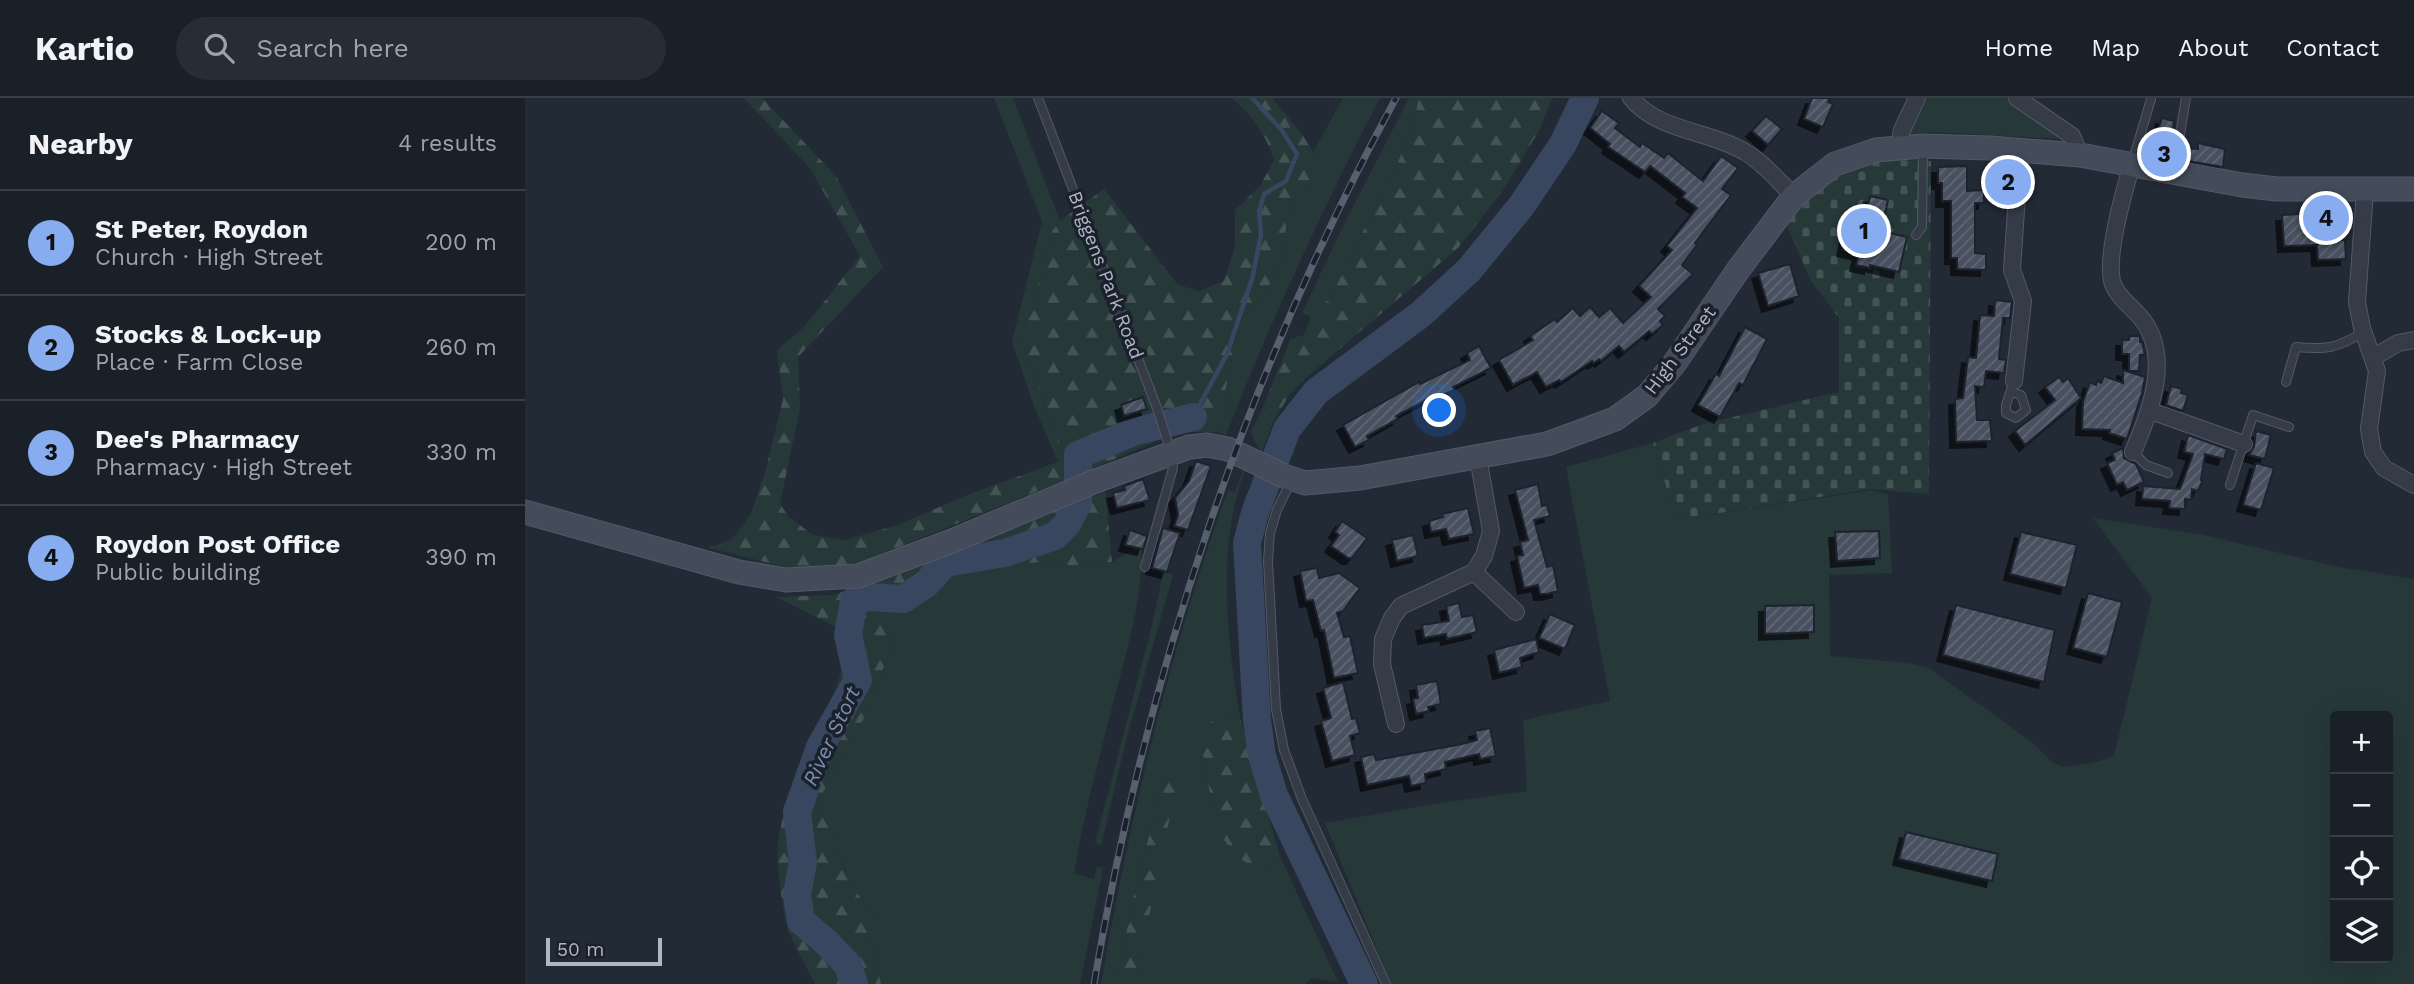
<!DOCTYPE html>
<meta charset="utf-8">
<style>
:root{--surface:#1a2028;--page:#272d34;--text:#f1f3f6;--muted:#9fa3a8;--line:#383e45;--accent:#88acf0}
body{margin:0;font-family:"Work Sans",sans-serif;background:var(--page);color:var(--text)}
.controls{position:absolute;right:21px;bottom:21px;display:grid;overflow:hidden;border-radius:7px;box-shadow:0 7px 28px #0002}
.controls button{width:63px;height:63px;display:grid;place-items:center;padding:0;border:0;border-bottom:2px solid var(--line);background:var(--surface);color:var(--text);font:35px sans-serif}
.scale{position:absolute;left:21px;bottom:18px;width:116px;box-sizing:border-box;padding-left:7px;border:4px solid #b0b6c3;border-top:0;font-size:19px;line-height:24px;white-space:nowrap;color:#b0b6c3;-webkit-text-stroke:5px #1b212c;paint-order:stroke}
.you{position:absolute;left:915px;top:313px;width:24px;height:24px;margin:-18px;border:5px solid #fff;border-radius:50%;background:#1a73e8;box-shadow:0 0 0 10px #1a73e833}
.badge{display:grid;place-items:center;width:46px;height:46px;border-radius:50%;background:var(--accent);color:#111;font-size:23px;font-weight:700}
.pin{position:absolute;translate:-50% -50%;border:4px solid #fff;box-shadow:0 2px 7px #0006}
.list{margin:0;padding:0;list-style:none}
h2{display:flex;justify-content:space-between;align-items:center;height:91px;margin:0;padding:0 28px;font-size:30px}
h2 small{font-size:23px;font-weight:400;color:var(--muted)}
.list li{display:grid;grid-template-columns:46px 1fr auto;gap:21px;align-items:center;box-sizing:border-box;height:105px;padding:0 28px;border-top:2px solid var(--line)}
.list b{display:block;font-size:26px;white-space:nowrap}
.list p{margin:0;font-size:23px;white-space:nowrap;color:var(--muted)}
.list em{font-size:23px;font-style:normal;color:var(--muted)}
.icon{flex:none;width:38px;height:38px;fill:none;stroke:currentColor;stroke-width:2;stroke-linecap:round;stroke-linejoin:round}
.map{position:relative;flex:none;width:1889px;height:886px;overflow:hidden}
header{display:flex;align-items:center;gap:42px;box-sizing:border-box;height:98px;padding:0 35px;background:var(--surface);border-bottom:2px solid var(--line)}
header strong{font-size:33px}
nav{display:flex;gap:38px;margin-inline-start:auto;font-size:24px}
.search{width:490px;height:63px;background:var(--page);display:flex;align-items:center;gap:18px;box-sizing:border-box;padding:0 24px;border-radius:38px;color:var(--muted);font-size:26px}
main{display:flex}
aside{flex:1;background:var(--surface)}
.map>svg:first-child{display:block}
.green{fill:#273839;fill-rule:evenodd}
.forest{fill:url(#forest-firs)}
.cemetery{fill:url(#cemetery-stones)}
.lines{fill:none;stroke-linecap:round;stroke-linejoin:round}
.stream{stroke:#38475f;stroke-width:4.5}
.river{stroke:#38475f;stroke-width:28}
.building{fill:url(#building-hatch);stroke:#1d232e;stroke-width:2;filter:url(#shadow)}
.lane-casing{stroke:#535965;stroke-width:10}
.street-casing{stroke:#535965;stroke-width:18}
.secondary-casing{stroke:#535965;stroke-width:25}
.lane{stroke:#353c47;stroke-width:8}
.street{stroke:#353c47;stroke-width:16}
.secondary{stroke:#444b5a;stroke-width:23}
.rail-casing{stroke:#57606e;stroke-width:7}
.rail{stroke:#1b212c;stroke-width:4.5;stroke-dasharray:13;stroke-linecap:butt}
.labels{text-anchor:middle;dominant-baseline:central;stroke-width:7;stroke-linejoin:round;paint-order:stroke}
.street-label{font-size:19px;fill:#b0b6c3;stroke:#1b212c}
.water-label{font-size:21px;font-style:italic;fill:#7a8caa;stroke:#1b212c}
</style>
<header>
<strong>Kartio</strong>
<div class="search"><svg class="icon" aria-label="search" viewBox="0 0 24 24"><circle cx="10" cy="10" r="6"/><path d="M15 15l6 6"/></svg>Search here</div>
<nav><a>Home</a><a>Map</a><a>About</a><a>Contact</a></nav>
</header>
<main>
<aside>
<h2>Nearby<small>4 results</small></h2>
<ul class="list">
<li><span class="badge">1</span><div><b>St Peter, Roydon</b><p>Church · High Street</p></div><em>200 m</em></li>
<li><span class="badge">2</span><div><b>Stocks &amp; Lock-up</b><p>Place · Farm Close</p></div><em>260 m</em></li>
<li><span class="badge">3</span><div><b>Dee's Pharmacy</b><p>Pharmacy · High Street</p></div><em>330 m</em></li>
<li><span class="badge">4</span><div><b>Roydon Post Office</b><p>Public building</p></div><em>390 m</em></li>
</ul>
</aside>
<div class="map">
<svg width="1889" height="886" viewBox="0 0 1889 886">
<defs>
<pattern id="forest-firs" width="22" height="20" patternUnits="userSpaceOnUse" patternTransform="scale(1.75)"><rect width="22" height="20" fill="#273839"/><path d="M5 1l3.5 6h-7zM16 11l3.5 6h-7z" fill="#445354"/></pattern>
<pattern id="cemetery-stones" width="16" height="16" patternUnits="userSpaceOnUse" patternTransform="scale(1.75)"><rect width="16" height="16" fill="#273839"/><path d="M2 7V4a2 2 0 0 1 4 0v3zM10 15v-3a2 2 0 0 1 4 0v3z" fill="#445354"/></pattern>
<pattern id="building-hatch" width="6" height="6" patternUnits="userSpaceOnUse" patternTransform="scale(1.75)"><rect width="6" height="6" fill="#485160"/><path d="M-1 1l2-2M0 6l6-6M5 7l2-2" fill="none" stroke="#606875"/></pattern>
<filter id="shadow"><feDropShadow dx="-6" dy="6" stdDeviation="0" flood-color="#0009"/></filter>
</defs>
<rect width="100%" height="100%" fill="#222a36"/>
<!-- green -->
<g class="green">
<polygon points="469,0 488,0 535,123 527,133 511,196 496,241 535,349 538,362 533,364 509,308 487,244 517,124"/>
<path d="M818 0H855C798 110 746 222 701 337L693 334 702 312 699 299 715 223 742 192 758 158 762 120 770 99 785 85 788 54Z"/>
<polygon points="884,0 893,0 890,22 873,64 804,201 786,219 777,215 818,128"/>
<polygon points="1398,0 1481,0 1495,13 1537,38 1536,41 1408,34 1385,36 1383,34"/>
<polygon points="735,316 749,322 737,354 731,347 726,333"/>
<path d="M1128 345 1151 422 1346 392 1363 396 1367 475 1304 477 1305 558 1383 565 1404 570 1508 645 1528 665 1538 669 1568 665 1589 658 1627 500 1568 420 1679 437 1814 469 1889 481V886H866L800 725 915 705 1002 693 998 622 1085 603 1041 369ZM1810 618H1863V860H1810Z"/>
<path d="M719 369 721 370C691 445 702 542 715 619L699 617 676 646 687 707 737 774 755 758 813 884 787 880 780 886H610L621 832 644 674 638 682 608 801 591 886H576C605 719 645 552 703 392L710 394Z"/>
<path d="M616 447C619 500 601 555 588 606 573 662 559 718 549 775L569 781 572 768 578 770 555 886H356L345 837 349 814 326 789 309 740 295 712 296 698 343 613 365 551 366 529 370 514 425 477 450 471 526 463 547 468 587 464Z"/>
<polygon points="634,467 644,470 642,475 648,477 602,639 576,748 570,745 627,527 637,480 633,472"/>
</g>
<!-- forest -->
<g class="forest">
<path d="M219 0H237L311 78 358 169 273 259 275 310 255 406 264 419 288 437 320 442 373 427 442 397 538 362 535 349 496 241 511 196 527 133 535 123 579 91 653 187 674 193 699 183 710 149V112L735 88 749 62C741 36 727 18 707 0H747L777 36 788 54 785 85 770 99 762 120 758 158 742 192 715 223 699 299 702 312 693 334H660L636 341 555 376 337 464 295 470 260 469 184 450 207 441 226 416 241 371 258 301 252 252 280 228 335 158 285 70Z"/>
<polygon points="893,0 1027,0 1015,31 977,94 933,150 784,277 765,296 749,322 735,316 766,240 770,241 772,237 778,239 786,219 804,201 873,64 890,22"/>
<path d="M579 382 587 464 547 468 526 463 450 471 425 477 384 502 370 514 366 529 365 551 343 613 296 698 295 712 309 740 326 789 349 814 345 837 356 886H290C282 869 271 852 264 834 257 814 251 764 253 744 255 728 266 687 272 672 288 630 328 579 319 533L251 499 308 497 354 482Z"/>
<polygon points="699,617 715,619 755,758 737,774 712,759 699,742 687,707 676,646 681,627"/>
<polygon points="644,674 653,680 610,886 591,886 608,801 638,682"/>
</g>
<!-- cemetery -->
<polygon class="cemetery" points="1365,62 1406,63 1404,396 1345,391 1151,422 1128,345 1178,326 1314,294 1314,220 1286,183 1262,128 1278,103 1321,72 1347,63"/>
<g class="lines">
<!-- stream -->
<polyline class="stream" points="668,319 702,256 727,181 736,137 734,114 739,96 761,83 772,56 756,31 727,0"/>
<!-- river -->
<g class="river">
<polyline points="329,886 323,867 300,843 276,823 272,797 278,764 272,714 295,649 333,582 323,537 329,503 344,499 378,501 401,486 420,465 480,455 530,438 542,426 553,405 553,357 608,334 668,319"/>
<polyline points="839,886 749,697 737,658 732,622 722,445 730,415 762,331 791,294 896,216 944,172 997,107 1038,46 1060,0"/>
</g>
</g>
<!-- building -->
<g class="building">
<polygon points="1287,0 1305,0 1303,4 1308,6 1298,29 1279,21"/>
<polygon points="1077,13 1094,25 1090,30 1115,49 1117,45 1139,60 1143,55 1178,83 1196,58 1213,70 1197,91 1206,97 1170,145 1172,147 1157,167 1168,176 1133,211 1140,218 1135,223 1138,227 1127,236 1124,233 1099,254 1094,248 1076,263 1074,261 1069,265 1067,263 1036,284 1034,282 1021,289 1012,274 988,287 974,262 1008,242 1005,238 1030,221 1032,224 1048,210 1055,218 1065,209 1074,219 1085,210 1098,225 1126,199 1114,188 1147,152 1142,148 1172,110 1157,99 1160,95 1125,68 1120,74 1083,49 1085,46 1065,30"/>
<polygon points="1241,18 1257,31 1243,47 1227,33"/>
<polygon points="1637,20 1649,23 1645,59 1625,56"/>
<polygon points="1673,45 1700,51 1698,69 1657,62 1659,50 1673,51"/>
<polygon points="1442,68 1442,93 1459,92 1459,105 1450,105 1450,155 1461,156 1461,172 1432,171 1432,160 1426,160 1426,103 1417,103 1417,85 1413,85 1413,69"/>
<polygon points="1345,98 1363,102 1356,133 1382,139 1374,174 1345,167 1345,170 1331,167 1334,156 1318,152 1326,114 1341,117"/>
<polygon points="1813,114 1815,142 1820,142 1821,161 1793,162 1792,147 1759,148 1757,117"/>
<polygon points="1265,166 1274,198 1243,208 1233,175"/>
<polygon points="1470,202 1487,204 1485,220 1478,220 1474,261 1481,262 1479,275 1461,273 1459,289 1450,288 1452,322 1465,322 1467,343 1431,344 1430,301 1438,300 1443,259 1451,260 1455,217 1469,218"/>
<polygon points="1220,229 1242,241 1218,287 1214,285 1195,319 1173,307 1191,276 1194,278"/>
<polygon points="1604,238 1615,238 1615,244 1617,244 1620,257 1615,257 1614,273 1604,273 1604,256 1597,256 1597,242 1604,242"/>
<polygon points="954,248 966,270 928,289 929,292 913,299 912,296 871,318 873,321 842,338 844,342 830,349 818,327 894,284 895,286 945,262 942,255"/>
<polygon points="1598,272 1620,279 1617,295 1602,341 1584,335 1585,332 1557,331 1558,304 1565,284 1571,287 1572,283 1576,285 1579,278 1598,285"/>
<polygon points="1534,279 1538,284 1543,280 1556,300 1500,347 1490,333 1530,302 1520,289"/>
<polygon points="1646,288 1657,291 1656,295 1663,297 1658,313 1641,307"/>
<polygon points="618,299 622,311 599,318 596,307"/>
<polygon points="1731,333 1746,337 1740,361 1724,357 1729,349"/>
<polygon points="1663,337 1702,351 1699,361 1680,356 1676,382 1678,382 1673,393 1667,391 1666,402 1660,401 1660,411 1644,410 1645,403 1617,401 1618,388 1655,391 1668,356 1659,354"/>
<polygon points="1598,350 1599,360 1611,366 1619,384 1602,392 1598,384 1592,387 1582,365 1590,362 1587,355"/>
<polygon points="671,363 686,368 663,432 649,428 653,417 650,400 664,383"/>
<polygon points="1731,365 1749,370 1736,412 1718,407"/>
<polygon points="618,381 625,402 592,410 588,395 600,392 599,388"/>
<polygon points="1013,386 1017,408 1022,407 1025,418 1009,422 1022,469 1028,467 1033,493 1022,496 1015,496 1013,487 999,490 992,458 998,457 995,444 1003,442 990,392"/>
<polygon points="943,410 949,436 924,441 921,431 906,434 904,423 918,419 917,416"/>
<polygon points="817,423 842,440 827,460 823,460 806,448 814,437 810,434"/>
<polygon points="638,430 655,435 642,474 627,470"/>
<polygon points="605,432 622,438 618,451 600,447"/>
<polygon points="1354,433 1355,460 1312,463 1310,434"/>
<polygon points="1496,434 1552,447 1541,490 1485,476"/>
<polygon points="888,437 893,458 872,463 867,442"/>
<polygon points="792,470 794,480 814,475 835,490 818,513 812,515 819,539 825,538 833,575 809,580 799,532 796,533 788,502 781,503 775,473"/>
<polygon points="1563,495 1597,504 1582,559 1548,550"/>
<polygon points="934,505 937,519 948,517 952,534 922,541 921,536 899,540 897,527 924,523 921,508"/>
<polygon points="1289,507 1289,534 1240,536 1240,508"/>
<polygon points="1431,507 1530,532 1519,584 1418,557"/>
<polygon points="1025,516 1050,527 1040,551 1014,540"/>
<polygon points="1011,541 1014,554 995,560 997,569 974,575 969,552"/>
<polygon points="912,583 916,606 903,609 904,613 891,616 888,601 893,600 891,587"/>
<polygon points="818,584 827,621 831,620 835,635 825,638 830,657 807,663 796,623 806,620 798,590"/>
<polygon points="965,630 971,658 955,661 954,656 920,664 921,671 900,676 901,685 886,688 884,678 842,687 836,659 849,656 851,662 937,646 952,642 950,633"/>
<polygon points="1381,734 1473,756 1467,783 1374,761"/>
</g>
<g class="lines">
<defs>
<g id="lane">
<polyline points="513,0 632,310 646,354 648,370 620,469"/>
<polyline points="1607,65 1626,1"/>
<polyline points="1649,73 1661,0"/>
<polyline points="1391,137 1397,129 1398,51"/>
<path d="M1761 284 1771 249C1802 252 1812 250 1839 234"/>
<polyline points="1486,294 1496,297 1501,312 1491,320 1481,315 1481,307 1489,283"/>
<polyline points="1608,354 1621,367 1643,375"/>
<polyline points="766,383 752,412 745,435 743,463 751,611 759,652 777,701 861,886"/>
<polyline points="1705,387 1728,317 1764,329"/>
</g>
<g id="street">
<path d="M1106 0C1134 34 1184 32 1220 54 1238 64 1254 84 1269 98"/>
<polyline points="1492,0 1547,38 1555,57"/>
<polyline points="1374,49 1377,32 1392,0"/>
<path d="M1607 66C1599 93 1581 156 1587 183 1591 198 1607 209 1617 221 1647 260 1625 313 1608 354"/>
<polyline points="1840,92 1832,204 1837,230 1852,273 1844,331 1848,354 1859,370 1889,387"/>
<polyline points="1849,259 1873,245 1889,242"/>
<polyline points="1489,283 1498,203 1487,172 1495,52"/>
<polyline points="1626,313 1719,346"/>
<polyline points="949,474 991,514"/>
<polyline points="871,626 857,566 858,541 867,520 876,508 949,474 959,458 966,433 953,359"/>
</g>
<polyline id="secondary" points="0,414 214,474 261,482 333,478 427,443 568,384 664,349 682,347 703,351 759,378 780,385 835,380 1022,346 1090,321 1122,298 1149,266 1213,172 1269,98 1310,66 1351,52 1398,48 1465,50 1555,57 1717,87 1752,91 1889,91"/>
</defs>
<!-- lane casing -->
<use href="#lane" class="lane-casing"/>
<!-- street casing -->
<use href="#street" class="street-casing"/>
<!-- secondary casing -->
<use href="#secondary" class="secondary-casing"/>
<!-- lane -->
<use href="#lane" class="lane"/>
<!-- street -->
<use href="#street" class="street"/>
<!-- secondary -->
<use href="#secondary" class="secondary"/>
<defs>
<path id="rail" d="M569 886C621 577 721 275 871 0"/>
</defs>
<!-- rail casing -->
<use href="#rail" class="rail-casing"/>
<!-- rail -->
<use href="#rail" class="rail"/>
</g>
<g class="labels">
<!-- street labels -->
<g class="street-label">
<text transform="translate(581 177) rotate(69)">Briggens Park Road</text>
<text transform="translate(1155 252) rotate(-53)">High Street</text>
</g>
<!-- water labels -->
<g class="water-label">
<text transform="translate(306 638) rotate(-65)">River Stort</text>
</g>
</g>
</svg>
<div class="controls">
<button>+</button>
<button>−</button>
<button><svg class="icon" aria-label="locate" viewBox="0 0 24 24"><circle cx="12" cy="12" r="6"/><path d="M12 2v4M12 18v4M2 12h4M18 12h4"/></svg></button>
<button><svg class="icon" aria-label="layers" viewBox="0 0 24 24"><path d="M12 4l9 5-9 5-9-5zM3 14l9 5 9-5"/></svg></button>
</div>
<div class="scale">50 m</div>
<div class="you"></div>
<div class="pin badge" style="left:1339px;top:133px">1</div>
<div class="pin badge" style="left:1483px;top:84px">2</div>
<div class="pin badge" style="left:1639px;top:56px">3</div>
<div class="pin badge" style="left:1801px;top:120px">4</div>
</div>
</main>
